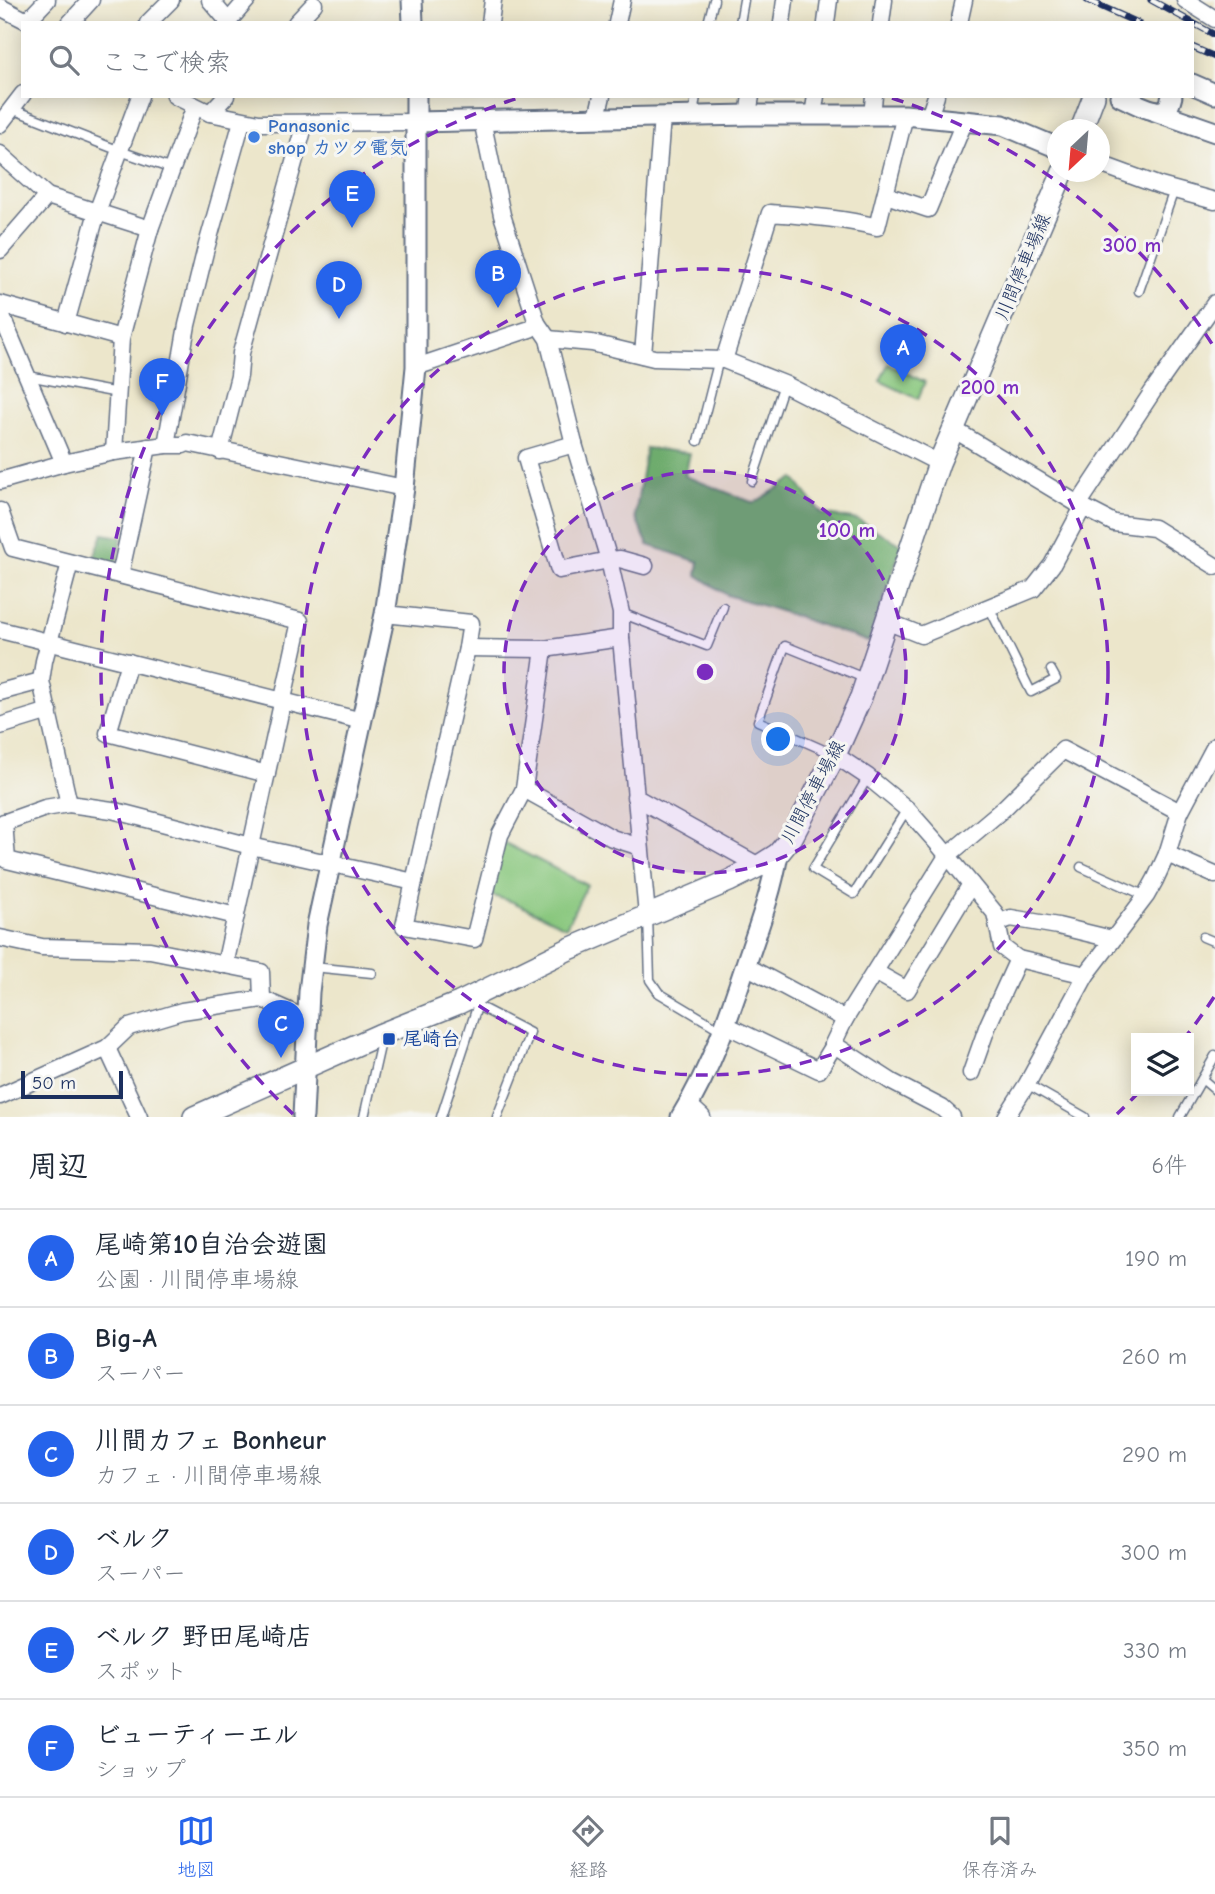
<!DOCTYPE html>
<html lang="ja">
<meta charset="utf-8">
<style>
:root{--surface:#fff;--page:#f2f2f3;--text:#1f2937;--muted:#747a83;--line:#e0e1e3;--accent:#2563eb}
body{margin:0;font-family:"Comic Neue","Klee One",sans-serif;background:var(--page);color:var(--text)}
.controls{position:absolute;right:21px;bottom:21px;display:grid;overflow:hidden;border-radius:0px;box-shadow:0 4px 18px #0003}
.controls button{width:63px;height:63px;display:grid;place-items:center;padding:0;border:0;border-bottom:2px solid var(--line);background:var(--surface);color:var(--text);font:35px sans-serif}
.compass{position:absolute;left:1047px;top:119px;width:63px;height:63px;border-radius:50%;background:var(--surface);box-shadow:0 4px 18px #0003;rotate:206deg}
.scale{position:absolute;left:21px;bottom:18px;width:102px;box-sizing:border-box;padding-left:7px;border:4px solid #1b2f5e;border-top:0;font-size:19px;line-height:24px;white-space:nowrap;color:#1b2f5e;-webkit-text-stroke:5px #f6f6f2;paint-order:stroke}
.you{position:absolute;left:779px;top:740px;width:24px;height:24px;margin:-18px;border:5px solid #fff;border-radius:50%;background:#1a73e8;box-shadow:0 0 0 10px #1a73e833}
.badge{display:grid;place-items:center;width:46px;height:46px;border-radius:50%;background:var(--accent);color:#fff;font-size:23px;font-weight:700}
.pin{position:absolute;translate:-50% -58px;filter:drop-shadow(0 2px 4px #0008)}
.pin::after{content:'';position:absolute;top:37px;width:24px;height:21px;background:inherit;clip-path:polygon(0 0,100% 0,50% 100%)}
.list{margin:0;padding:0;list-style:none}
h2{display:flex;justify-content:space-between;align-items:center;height:91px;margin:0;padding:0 28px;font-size:30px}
h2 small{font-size:23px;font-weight:400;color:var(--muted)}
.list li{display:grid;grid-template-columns:46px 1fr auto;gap:21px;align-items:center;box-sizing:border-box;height:98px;padding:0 28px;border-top:2px solid var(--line)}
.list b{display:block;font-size:26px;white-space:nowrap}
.list p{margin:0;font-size:23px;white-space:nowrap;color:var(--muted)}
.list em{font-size:23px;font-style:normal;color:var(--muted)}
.icon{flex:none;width:38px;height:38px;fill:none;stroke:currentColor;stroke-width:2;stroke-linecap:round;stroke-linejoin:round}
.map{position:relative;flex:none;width:1215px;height:1117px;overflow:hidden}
.search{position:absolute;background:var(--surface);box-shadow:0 4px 18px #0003;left:21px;right:21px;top:21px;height:77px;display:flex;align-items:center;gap:18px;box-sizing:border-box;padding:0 24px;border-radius:0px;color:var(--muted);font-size:26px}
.sheet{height:679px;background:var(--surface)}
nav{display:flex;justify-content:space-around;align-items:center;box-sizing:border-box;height:98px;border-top:2px solid var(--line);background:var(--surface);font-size:19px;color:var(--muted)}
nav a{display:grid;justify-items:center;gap:4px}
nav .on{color:var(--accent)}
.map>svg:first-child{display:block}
.green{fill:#89c77e;stroke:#527b6e;stroke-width:2}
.forest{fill:#6eac6d;stroke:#446e66;stroke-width:2}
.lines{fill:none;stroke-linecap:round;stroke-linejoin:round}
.service-casing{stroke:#646f84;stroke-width:11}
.minor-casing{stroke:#646f84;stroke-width:19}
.tertiary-casing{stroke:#646f84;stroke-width:23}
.secondary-casing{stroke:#646f84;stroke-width:24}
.service{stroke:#fff;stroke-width:8}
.minor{stroke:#fff;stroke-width:16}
.tertiary{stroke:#fff;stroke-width:19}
.secondary{stroke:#fff;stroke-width:21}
.rail-casing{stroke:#1b2f5e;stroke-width:7}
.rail{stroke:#f6f6f2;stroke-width:4.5;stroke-dasharray:13;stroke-linecap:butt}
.ring{fill:none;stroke:#7b2cbf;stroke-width:3.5;stroke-dasharray:12 9}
.shop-dot{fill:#3f7fe0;stroke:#f6f6f2;stroke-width:2.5}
.transit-dot{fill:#1a4fb4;stroke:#f6f6f2;stroke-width:2.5}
.labels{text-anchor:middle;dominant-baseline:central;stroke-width:6;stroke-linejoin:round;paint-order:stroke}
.shop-label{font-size:19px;font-weight:bold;fill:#366cbe;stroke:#f6f6f2;text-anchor:start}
.street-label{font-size:19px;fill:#1b2f5e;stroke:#f6f6f2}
.transit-label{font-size:19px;font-weight:bold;fill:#164399;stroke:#f6f6f2;text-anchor:start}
.centre{fill:#7b2cbf;stroke:#f6f6f2;stroke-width:3.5}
.ring-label{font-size:21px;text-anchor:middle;font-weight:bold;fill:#7b2cbf;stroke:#f6f6f2;stroke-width:6;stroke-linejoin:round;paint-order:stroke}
</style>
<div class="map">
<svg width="1215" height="1117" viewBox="0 0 1215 1117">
<rect width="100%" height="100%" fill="#f6f6f2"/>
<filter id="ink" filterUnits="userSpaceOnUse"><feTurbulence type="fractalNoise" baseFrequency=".0143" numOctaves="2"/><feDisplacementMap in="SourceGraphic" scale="14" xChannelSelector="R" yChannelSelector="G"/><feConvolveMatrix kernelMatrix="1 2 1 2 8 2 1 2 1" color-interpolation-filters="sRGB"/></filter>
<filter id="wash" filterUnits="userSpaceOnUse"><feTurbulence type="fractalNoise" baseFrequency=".00686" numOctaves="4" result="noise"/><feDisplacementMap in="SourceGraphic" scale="28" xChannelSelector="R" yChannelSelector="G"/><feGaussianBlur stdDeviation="1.57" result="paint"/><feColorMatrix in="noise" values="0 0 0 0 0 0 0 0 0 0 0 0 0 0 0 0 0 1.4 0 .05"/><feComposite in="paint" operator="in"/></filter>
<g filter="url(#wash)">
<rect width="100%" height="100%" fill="#ece6cb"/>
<!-- green -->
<g class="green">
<polygon points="888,364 925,382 918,399 880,381"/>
<polygon points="503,842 587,885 566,927 513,902 490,895"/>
</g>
<!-- forest -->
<g class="forest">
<polygon points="646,448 690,453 685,476 754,503 794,478 822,514 858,520 902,545 869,642 777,610 727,595 697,575 699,562 648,545 635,516"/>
<polygon points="103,534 122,537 115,566 93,560"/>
</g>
</g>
<g filter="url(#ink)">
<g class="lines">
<defs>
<g id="service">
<polyline points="708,23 714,0"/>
<polyline points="740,23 744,0"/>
<polyline points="12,109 120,151 172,169"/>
<polyline points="693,116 696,96"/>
<polyline points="1139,291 1174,190"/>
<polyline points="28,376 118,393"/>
<polyline points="698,441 719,359"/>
<polyline points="752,481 784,384"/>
<polyline points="989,607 1031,692 1056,679 1051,670"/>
<polyline points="621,613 707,646 723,607"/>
<polyline points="835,755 758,721 785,646 864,678"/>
<polyline points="868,777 813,869 854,894 907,809"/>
<polyline points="1081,867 1146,896"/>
<polyline points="648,916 650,980 659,993 721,1030"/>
<polyline points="1203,937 1215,942"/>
<polyline points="313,967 372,973"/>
<polyline points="478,1006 530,1033 497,1117"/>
<polyline points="1202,1079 1215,1090"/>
<polyline points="1027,1084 1085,1117"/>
<polyline points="364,1117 380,1046 379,1038"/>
<polyline points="441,1117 478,1004"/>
<polyline points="1180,1117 1215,1056"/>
</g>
<g id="minor">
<polyline points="210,0 228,21"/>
<polyline points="1185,0 1215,19"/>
<polyline points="0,7 31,23"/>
<polyline points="27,21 47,0"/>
<polyline points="70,23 91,0"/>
<polyline points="148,23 171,0"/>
<polyline points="227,23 247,0"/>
<polyline points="296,23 314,4"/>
<polyline points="490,23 493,0"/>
<polyline points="617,23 622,0"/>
<polyline points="782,23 785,0"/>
<polyline points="826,23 829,0"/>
<polyline points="881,23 884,0"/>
<polyline points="959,23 964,0"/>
<polyline points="175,96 210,113 259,123 417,122"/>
<polyline points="210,113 226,96"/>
<polyline points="748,115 751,96"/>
<polyline points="813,115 816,96"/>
<polyline points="872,115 874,96"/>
<polyline points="597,117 602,96"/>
<polyline points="929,117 936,96"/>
<polyline points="482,120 502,215 537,323 548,339 574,444 609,560 621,613 621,638 647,915"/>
<polyline points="0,124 23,94"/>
<polyline points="0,154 47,196 150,229"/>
<polyline points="1100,164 1160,186 1215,201"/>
<polyline points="886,195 928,209 965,120"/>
<polyline points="0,250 47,196"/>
<polyline points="0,304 121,338"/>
<polyline points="0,312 64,463"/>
<polyline points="66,323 97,212 140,96"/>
<polyline points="548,339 592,343 654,358 724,360 784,384 939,463"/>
<polyline points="643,355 662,117"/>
<path d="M724 360 770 213C806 216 842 218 877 227L905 115"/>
<polyline points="416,367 530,329 537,323"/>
<polyline points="953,429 1083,507 1114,523 1154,528 1215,566"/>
<polyline points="574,444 526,458 559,570 609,560 620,559 645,566"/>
<polyline points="166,445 187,325 205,252 242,121"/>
<polyline points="220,451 239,376 241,353 305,123"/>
<polyline points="114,452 121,338 150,229 195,106"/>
<polyline points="0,481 64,463 114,452 166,445 183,445 187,443 404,488"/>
<polyline points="1078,505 1153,391 1215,303"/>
<polyline points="0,511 13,548 300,621 225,965"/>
<polyline points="120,575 148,447"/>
<polyline points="385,614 471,623 467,648 404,926 474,939 500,835 524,789 544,649"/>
<polyline points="886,621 921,635 1033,589 1052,565 1083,507"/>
<polyline points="0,630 362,721"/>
<polyline points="467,648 544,649 621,638"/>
<polyline points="129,662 108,733 267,774"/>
<polyline points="0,692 41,681"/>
<polyline points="0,726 49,711"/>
<polyline points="835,755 868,777 907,809 938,844 995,913 1002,947 1018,959 988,1025 971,1073"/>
<polyline points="524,789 612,838 640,847"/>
<polyline points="635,797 759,866"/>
<polyline points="69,804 41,681 44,661 70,563"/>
<polyline points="4,822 7,860 236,916"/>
<polyline points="0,824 45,808 69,804 112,810 251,846 414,882"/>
<polyline points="1167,854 1215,875"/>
<polyline points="997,923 1011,918 1058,926 1112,939"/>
<polyline points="0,938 42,947 150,950 261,972 262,999"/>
<polyline points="1018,959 1086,975"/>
<polyline points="746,966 845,1019"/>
<polyline points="875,972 907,990 971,884"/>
<polyline points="726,1025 819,1070 834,1045"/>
<polyline points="107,1048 139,1117"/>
<polyline points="0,1096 107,1048 129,1027 182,1011 262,999 307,1019"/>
<polyline points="689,1105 702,1117"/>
<polyline points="952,1117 942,1108 892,1082 833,1044 845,1019 947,856 1003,809 1063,750 1180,812"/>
<polyline points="1006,1117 1027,1084 1086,975 1146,896 1155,880 1167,854 1180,812 1215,746"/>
</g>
<g id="tertiary">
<polyline points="412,0 413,23"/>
<polyline points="1192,84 1215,94"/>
<path d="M1120 96C1131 101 1159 118 1168 107 1170 104 1171 100 1172 96"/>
<polyline points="1155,111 1215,132"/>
<polyline points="417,122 748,115 905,115 1003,125 1058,148"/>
<polyline points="303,1117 309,992 317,925 385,614 404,488 416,367 416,96"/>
<path d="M681 1117C712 1067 730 1013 748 958 760 923 772 890 778 854"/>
</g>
<g id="secondary">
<polyline points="1081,130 1094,96"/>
<polyline points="194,1117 379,1035 459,1003 569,949 729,881 759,866 778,854 792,837 835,755 861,697 939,463 1063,172"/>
</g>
</defs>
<!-- service casing -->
<use href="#service" class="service-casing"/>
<!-- minor casing -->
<use href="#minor" class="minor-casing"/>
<!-- tertiary casing -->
<use href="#tertiary" class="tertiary-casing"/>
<!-- secondary casing -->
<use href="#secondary" class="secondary-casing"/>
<!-- service -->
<use href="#service" class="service"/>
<!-- minor -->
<use href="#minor" class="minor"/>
<!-- tertiary -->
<use href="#tertiary" class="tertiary"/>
<!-- secondary -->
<use href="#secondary" class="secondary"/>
<defs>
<g id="rail">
<polyline points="1087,0 1138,23"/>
<polyline points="1151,0 1215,35"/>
<polyline points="1192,47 1215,57"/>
</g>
</defs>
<!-- rail casing -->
<use href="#rail" class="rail-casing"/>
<!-- rail -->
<use href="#rail" class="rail"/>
</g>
</g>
<!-- distance rings -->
<circle cx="705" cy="672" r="201" fill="#7b2cbf" fill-opacity=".12"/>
<g class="ring">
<circle cx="705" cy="672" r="201"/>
<circle cx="705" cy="672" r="403"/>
<path d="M1214 997A604 604 0 0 1 1187 1035M1139 1092A604 604 0 0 1 1117 1114M293 1114A604 604 0 0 1 518 98M892 98A604 604 0 0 1 1214 347"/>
</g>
<!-- markers -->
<circle class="shop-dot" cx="254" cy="137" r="7"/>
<rect class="transit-dot" x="382" y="1032" width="14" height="14" rx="3.5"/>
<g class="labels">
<!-- shop labels -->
<g class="shop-label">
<text x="268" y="126">Panasonic<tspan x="268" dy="22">shop カツタ電気</tspan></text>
</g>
<!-- street labels -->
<g class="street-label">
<text transform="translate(1023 267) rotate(-67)">川間停車場線</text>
<text transform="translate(813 792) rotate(-62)">川間停車場線</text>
</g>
<!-- transit labels -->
<g class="transit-label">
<text x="403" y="1039">尾崎台</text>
</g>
</g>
<circle cx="705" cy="672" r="10" class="centre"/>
<g class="ring-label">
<text x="1132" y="252">300 m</text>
<text x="990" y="394">200 m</text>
<text x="847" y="537">100 m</text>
</g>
</svg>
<div class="controls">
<button><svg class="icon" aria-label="layers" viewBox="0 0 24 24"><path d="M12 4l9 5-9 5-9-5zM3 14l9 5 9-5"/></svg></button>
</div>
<svg class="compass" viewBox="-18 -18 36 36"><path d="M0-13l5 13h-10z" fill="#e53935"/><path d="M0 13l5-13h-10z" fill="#747a83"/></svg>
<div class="scale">50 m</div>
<div class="you"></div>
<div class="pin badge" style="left:903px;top:382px">A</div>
<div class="pin badge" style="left:498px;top:308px">B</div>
<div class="pin badge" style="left:281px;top:1058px">C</div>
<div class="pin badge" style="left:339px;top:319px">D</div>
<div class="pin badge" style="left:352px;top:228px">E</div>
<div class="pin badge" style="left:162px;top:416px">F</div>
<div class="search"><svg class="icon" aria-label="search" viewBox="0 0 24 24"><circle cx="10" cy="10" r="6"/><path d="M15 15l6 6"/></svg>ここで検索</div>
</div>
<section class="sheet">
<h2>周辺<small>6件</small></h2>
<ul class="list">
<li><span class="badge">A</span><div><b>尾崎第10自治会遊園</b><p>公園 · 川間停車場線</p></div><em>190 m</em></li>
<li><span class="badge">B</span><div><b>Big-A</b><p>スーパー</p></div><em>260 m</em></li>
<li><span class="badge">C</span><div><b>川間カフェ Bonheur</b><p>カフェ · 川間停車場線</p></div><em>290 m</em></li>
<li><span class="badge">D</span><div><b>ベルク</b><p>スーパー</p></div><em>300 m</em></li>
<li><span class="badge">E</span><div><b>ベルク 野田尾崎店</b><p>スポット</p></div><em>330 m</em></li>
<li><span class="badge">F</span><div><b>ビューティーエル</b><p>ショップ</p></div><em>350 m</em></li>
</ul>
</section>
<nav>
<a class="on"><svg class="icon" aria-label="map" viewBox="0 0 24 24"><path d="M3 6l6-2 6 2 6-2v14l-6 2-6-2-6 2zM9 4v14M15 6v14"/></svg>地図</a>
<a><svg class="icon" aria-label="directions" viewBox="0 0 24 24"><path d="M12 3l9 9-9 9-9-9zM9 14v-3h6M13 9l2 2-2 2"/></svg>経路</a>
<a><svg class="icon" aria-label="saved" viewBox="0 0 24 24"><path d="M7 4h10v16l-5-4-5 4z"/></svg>保存済み</a>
</nav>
